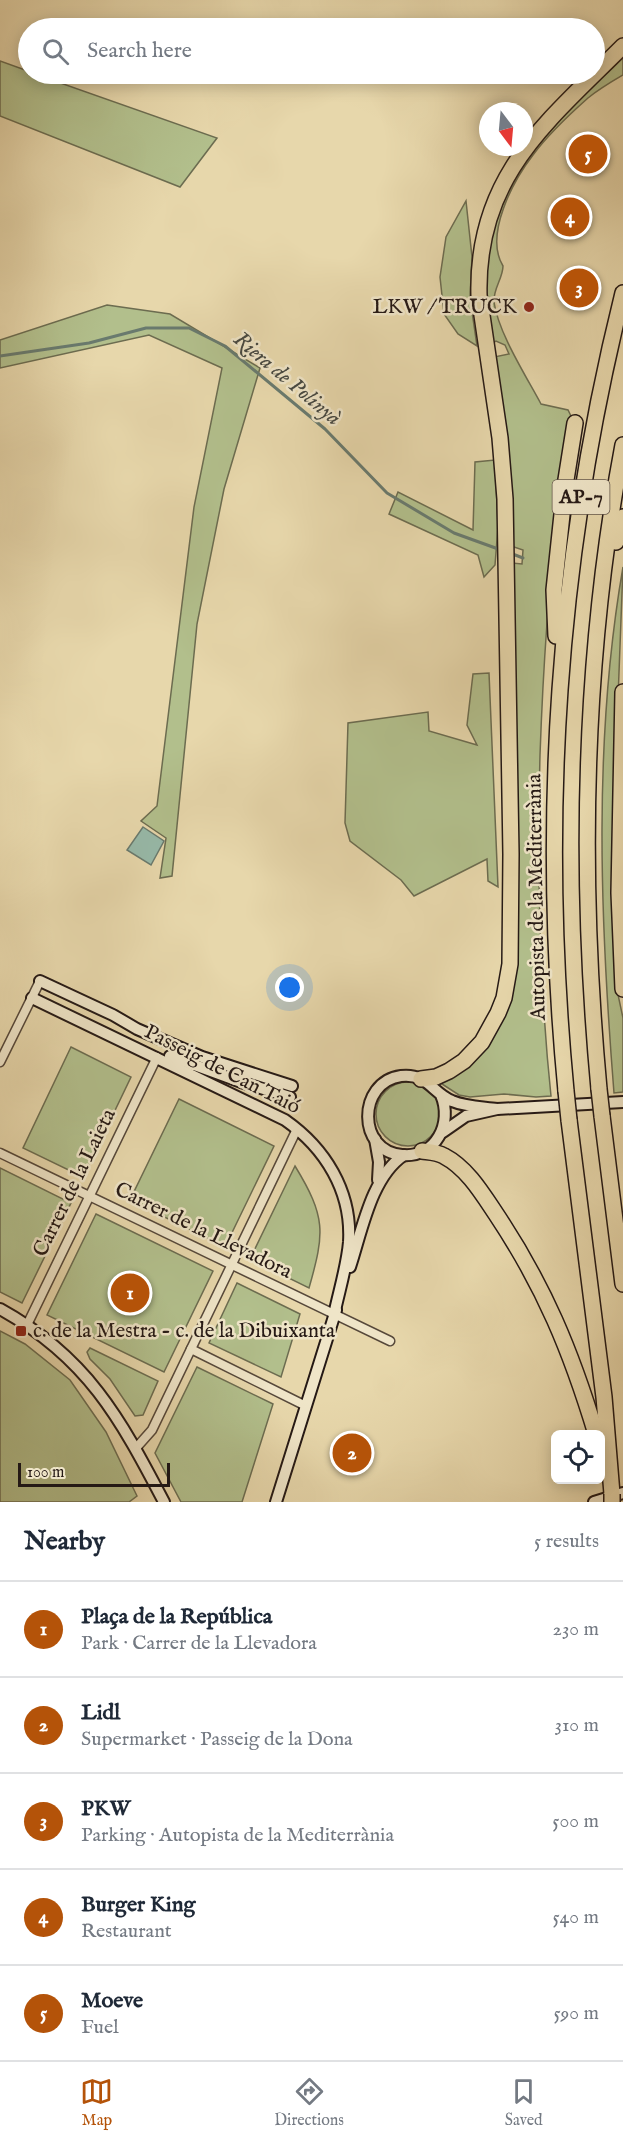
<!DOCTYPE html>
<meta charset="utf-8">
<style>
:root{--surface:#fff;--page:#f6f6f7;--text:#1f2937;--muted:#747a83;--line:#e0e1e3;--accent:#b45309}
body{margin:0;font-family:"IM FELL English",serif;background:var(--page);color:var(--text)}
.controls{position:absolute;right:18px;bottom:18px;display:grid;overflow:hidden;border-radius:9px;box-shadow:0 3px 15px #0003}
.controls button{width:54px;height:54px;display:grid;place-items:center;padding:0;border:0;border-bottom:2px solid var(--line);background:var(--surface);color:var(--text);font:30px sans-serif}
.compass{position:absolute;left:479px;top:102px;width:54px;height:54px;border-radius:50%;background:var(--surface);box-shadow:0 3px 15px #0003;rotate:164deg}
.scale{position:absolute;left:18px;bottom:15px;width:152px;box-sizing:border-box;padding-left:6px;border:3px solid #251915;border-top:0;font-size:16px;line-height:21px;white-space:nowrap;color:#251915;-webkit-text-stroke:4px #efe5c8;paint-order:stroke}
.you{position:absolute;left:290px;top:988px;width:21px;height:21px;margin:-15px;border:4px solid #fff;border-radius:50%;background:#1a73e8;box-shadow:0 0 0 9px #1a73e833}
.badge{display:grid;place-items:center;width:39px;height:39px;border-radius:50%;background:var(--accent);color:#fff;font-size:20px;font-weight:700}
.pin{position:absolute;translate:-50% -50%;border:3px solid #fff;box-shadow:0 2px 6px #0006}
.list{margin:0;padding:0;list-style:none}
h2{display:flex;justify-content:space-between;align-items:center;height:78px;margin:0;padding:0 24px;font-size:26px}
h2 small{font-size:20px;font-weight:400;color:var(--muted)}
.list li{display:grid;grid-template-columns:39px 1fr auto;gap:18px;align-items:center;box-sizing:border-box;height:96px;padding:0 24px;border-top:2px solid var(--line)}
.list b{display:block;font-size:22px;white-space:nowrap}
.list p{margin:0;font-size:20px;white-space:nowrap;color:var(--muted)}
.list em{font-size:20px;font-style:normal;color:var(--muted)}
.icon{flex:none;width:33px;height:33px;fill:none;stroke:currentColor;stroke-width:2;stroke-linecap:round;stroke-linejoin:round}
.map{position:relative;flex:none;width:623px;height:1502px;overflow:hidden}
.search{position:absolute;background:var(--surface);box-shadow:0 3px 15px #0003;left:18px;right:18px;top:18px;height:66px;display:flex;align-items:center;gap:15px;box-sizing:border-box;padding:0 21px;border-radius:33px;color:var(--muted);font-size:22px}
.sheet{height:558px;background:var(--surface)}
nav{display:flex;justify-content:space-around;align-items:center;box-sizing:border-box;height:84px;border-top:2px solid var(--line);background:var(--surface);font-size:16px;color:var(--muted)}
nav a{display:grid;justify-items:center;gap:3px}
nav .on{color:var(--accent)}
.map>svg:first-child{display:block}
.green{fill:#b2bf8c;stroke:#6c6c50;stroke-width:1.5}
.water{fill:#97baaa;stroke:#697a6e;stroke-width:1.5}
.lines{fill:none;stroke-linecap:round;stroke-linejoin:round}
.stream{stroke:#697a6e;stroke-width:3}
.minor-casing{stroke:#56483a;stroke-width:11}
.secondary-casing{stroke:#251915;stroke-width:14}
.motorway-casing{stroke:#251915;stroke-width:18}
.minor{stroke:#efe5c8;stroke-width:8}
.secondary{stroke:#efe5c8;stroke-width:10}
.motorway{stroke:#e7d7ab;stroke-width:15}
.motorway-bridge-casing{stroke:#251915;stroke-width:18;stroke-linecap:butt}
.motorway-bridge{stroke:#e7d7ab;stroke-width:15}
.poi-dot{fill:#8f2418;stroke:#efe5c8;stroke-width:2}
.labels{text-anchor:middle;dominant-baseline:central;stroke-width:5;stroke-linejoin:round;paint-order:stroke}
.shield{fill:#efe5c8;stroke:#62564b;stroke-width:1.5}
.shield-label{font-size:20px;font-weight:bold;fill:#251915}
.poi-label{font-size:21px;fill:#251915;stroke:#efe5c8;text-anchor:end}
.street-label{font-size:21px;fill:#251915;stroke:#efe5c8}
.water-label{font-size:22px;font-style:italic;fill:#474942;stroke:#efe5c8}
</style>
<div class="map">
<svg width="623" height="1502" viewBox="0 0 623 1502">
<rect width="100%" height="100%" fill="#e7d7ab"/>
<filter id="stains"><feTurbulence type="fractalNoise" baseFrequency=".00333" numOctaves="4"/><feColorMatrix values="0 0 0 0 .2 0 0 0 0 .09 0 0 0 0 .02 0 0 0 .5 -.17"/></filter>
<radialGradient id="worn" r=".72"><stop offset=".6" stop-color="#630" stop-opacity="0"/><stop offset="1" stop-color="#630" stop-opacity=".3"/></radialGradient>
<!-- green -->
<g class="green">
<path d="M623 52V75C611 82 598 90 588 98 570 114 547 136 533 155 513 181 484 235 503 266 503 278 493 289 494 302 498 332 526 376 541 404L568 410 571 416C552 528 544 641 540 755 537 869 539 982 551 1096L536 1097 504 1094 470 1097 459 1095 442 1084V1080L507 1006 512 563 522 564 523 550 511 546 494 357 509 354 505 345 496 341 491 344 483 271 490 231 524 156Z"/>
<polygon points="0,61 28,71 28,74 35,74 217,138 180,187 0,116"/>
<polygon points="466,201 472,257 470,298 477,346 458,334 444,314 440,277 446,237"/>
<polygon points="107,305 170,314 260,368 224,489 197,624 172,876 160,878 166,838 141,821 157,806 194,507 222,368 149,335 0,368 0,340"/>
<polygon points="495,460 498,527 495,565 484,577 478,555 389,514 398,492 473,530 475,462"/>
<path d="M623 567 618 699 617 990 623 1018V1092L614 1093C600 918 593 740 623 567Z"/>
<polygon points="489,673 498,887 488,881 487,859 414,896 401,880 350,841 345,823 348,723 428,712 429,731 477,745 467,725 473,674"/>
<polygon points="71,1047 131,1077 83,1177 23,1148"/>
<circle cx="408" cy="1114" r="32"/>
<polygon points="179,1099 274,1146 225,1247 130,1200"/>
<path d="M295 1166C326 1217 325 1232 309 1288L250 1259Z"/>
<polygon points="0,1168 71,1203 22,1303 0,1292"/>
<polygon points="96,1214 213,1271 164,1372 47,1315"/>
<polygon points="237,1283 300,1314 281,1377 209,1343"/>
<polygon points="0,1331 25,1344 70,1380 106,1432 137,1496 129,1502 0,1502"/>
<polygon points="90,1348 158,1381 143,1415 135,1416 110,1379 90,1359 87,1352"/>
<polygon points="197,1367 273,1404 242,1502 181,1502 155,1453"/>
</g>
<!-- water -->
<polygon class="water" points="143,827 164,841 151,865 127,850"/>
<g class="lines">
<!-- stream -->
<g class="stream">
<polyline points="0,356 89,343 146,328 189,328 225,346 325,429 387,493 454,533 501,550"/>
<polyline points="510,553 523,558"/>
</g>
<defs>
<g id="minor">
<polyline points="0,1062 40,981"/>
<polyline points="0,1153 390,1341"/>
<polyline points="27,1325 157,1057"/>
<polyline points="191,1349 306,1406"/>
<polyline points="136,1448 152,1430 297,1129"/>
</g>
<g id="secondary">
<polyline points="40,981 113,1015 137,1029 202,1057 292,1086"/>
<path d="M32 998 285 1120C325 1148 352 1191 349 1242 347 1266 339 1291 334 1315"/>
<polyline points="170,1056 241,1082 290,1097"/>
<path d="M441 1095C453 1123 436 1158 402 1155 357 1152 357 1082 401 1076 428 1073 432 1093 452 1101 466 1107 483 1107 497 1109"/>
<polyline points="443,1132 466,1116 497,1109 623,1102"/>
<polyline points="375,1139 379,1162 378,1180"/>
<path d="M350 1267C362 1231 371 1177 404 1155"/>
<path d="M0 1309C87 1357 120 1418 164 1502"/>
<polyline points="276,1502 336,1310"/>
<polyline points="594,1502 623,1493"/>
</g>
<g id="motorway">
<polyline points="616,542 623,517"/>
<polyline points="556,636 554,590 565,486 575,423"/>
<polyline points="623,692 619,893 623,989"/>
<path d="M421 1079 436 1077 449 1071 464 1061 482 1042 498 1013 504 998 510 964 511 854 505 499 500 438 479 295C476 176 547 122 623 46"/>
<path d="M599 1089C579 875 583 657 623 445"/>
<path d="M566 1091C540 820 557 558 623 293"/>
<polyline points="602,1116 623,1284"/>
<polyline points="569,1120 604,1397 612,1494"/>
<path d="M422 1151C430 1152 437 1152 444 1156 467 1168 482 1193 496 1214 544 1286 571 1351 596 1434"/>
</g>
</defs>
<!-- minor casing -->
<use href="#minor" class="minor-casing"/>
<!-- secondary casing -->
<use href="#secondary" class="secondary-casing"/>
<!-- motorway casing -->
<use href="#motorway" class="motorway-casing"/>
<!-- minor -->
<use href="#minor" class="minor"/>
<!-- secondary -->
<use href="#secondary" class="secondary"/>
<!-- motorway -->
<use href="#motorway" class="motorway"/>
<defs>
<g id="motorway-bridge">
<polyline points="599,1089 602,1116"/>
<polyline points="566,1091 569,1120"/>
<polyline points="612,1494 612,1502"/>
</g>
</defs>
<!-- motorway-bridge casing -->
<use href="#motorway-bridge" class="motorway-bridge-casing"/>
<!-- motorway-bridge -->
<use href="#motorway-bridge" class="motorway-bridge"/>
</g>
<!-- markers -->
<g class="poi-dot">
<circle cx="529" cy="307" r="6"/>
<rect x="15" y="1325" width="12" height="12" rx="3"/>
</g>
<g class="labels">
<!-- shield labels -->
<rect class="shield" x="552.5" y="480" width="57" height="34" rx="4.5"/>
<g class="shield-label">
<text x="581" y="497">AP-7</text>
</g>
<!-- poi labels -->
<g class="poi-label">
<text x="517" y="307">LKW / TRUCK</text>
<text x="33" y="1331" text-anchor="start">c. de la Mestra - c. de la Dibuixanta</text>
</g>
<!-- street labels -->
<g class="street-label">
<text transform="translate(537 897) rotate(-91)">Autopista de la Mediterrània</text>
<text transform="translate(222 1070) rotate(27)">Passeig de Can Taió</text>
<text transform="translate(75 1183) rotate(-64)">Carrer de la Laieta</text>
<text transform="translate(203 1231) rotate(26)">Carrer de la Llevadora</text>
</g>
<!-- water labels -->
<g class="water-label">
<text transform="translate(287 379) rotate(40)">Riera de Polinyà</text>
</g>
</g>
<rect width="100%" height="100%" filter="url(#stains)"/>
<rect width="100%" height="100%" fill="url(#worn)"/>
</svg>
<div class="controls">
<button><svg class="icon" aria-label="locate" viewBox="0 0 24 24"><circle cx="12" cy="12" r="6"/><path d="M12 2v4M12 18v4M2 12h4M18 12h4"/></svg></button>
</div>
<svg class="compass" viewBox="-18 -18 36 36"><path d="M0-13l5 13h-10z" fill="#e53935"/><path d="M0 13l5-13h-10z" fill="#747a83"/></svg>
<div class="scale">100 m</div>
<div class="you"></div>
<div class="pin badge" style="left:130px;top:1293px">1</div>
<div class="pin badge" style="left:352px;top:1453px">2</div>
<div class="pin badge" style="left:579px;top:288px">3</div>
<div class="pin badge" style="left:570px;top:217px">4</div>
<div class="pin badge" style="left:588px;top:154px">5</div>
<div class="search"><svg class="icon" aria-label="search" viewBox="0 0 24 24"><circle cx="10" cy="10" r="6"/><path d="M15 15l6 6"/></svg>Search here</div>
</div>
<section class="sheet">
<h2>Nearby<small>5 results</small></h2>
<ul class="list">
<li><span class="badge">1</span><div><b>Plaça de la República</b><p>Park · Carrer de la Llevadora</p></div><em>230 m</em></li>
<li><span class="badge">2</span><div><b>Lidl</b><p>Supermarket · Passeig de la Dona</p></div><em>310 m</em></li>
<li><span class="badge">3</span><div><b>PKW</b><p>Parking · Autopista de la Mediterrània</p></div><em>500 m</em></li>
<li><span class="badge">4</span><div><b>Burger King</b><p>Restaurant</p></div><em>540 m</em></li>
<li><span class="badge">5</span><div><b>Moeve</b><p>Fuel</p></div><em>590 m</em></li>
</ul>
</section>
<nav>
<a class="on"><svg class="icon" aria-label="map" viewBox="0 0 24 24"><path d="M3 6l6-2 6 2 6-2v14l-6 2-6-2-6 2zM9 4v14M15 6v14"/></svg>Map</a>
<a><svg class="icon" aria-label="directions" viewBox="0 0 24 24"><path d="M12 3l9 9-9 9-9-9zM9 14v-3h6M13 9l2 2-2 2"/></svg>Directions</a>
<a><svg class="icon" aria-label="saved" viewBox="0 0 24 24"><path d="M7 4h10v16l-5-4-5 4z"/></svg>Saved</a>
</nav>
